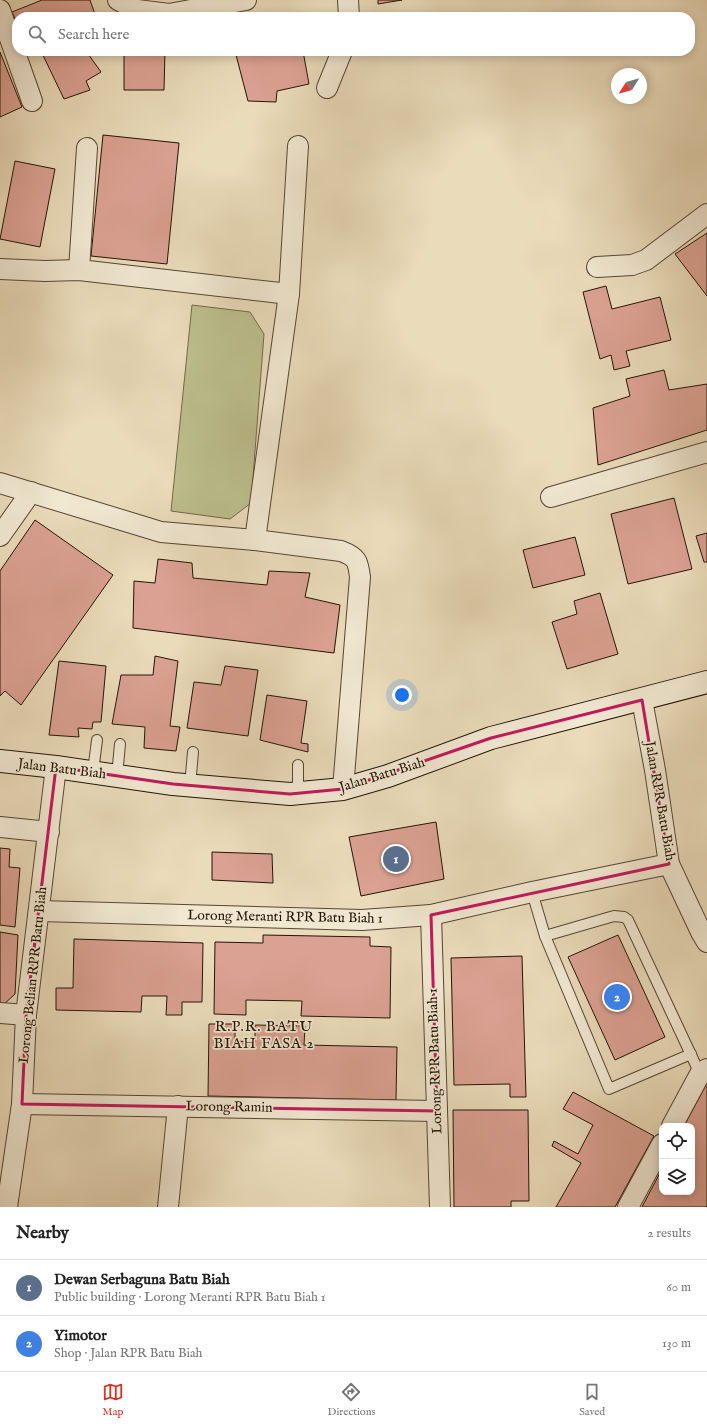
<!DOCTYPE html>
<meta charset="utf-8">
<style>
:root{--surface:#fff;--page:#f6f6f6;--text:#222;--muted:#767676;--line:#e0e0e0;--accent:#d93025}
body{margin:0;font-family:"IM FELL English",serif;background:var(--page);color:var(--text)}
.controls{position:absolute;right:12px;bottom:12px;display:grid;overflow:hidden;border-radius:8px;box-shadow:0 2px 10px #0003}
.controls button{width:36px;height:36px;display:grid;place-items:center;padding:0;border:0;border-bottom:1px solid var(--line);background:var(--surface);color:var(--text);font:20px sans-serif}
.compass{position:absolute;left:611px;top:68px;width:36px;height:36px;border-radius:50%;background:var(--surface);box-shadow:0 2px 10px #0003;rotate:233deg}
.you{position:absolute;left:402px;top:695px;width:14px;height:14px;margin:-10px;border:3px solid #fff;border-radius:50%;background:#1a73e8;box-shadow:0 0 0 6px #1a73e833}
.badge{display:grid;place-items:center;width:26px;height:26px;border-radius:50%;background:var(--accent);color:#fff;font-size:13px;font-weight:700}
.pin{position:absolute;translate:-50% -50%;border:2px solid #fff;box-shadow:0 1px 4px #0006}
.list{margin:0;padding:0;list-style:none}
h2{display:flex;justify-content:space-between;align-items:center;height:52px;margin:0;padding:0 16px;font-size:17px}
h2 small{font-size:13px;font-weight:400;color:var(--muted)}
.list li{display:grid;grid-template-columns:26px 1fr auto;gap:12px;align-items:center;box-sizing:border-box;height:56px;padding:0 16px;border-top:1px solid var(--line)}
.list b{display:block;font-size:15px;white-space:nowrap}
.list p{margin:0;font-size:13px;white-space:nowrap;color:var(--muted)}
.list em{font-size:13px;font-style:normal;color:var(--muted)}
.icon{flex:none;width:22px;height:22px;fill:none;stroke:currentColor;stroke-width:2;stroke-linecap:round;stroke-linejoin:round}
.map{position:relative;flex:none;width:707px;height:1207px;overflow:hidden}
.search{position:absolute;background:var(--surface);box-shadow:0 2px 10px #0003;left:12px;right:12px;top:12px;height:44px;display:flex;align-items:center;gap:10px;box-sizing:border-box;padding:0 14px;border-radius:16px;color:var(--muted);font-size:15px}
.sheet{height:164px;background:var(--surface)}
nav{display:flex;justify-content:space-around;align-items:center;box-sizing:border-box;height:56px;border-top:1px solid var(--line);background:var(--surface);font-size:11px;color:var(--muted)}
nav a{display:grid;justify-items:center;gap:2px}
nav .on{color:var(--accent)}
.map>svg:first-child{display:block}
.green{fill:#bcbe8c;stroke:#706a49}
.building{fill:#dba192;stroke:#241506}
.lines{fill:none;stroke-linecap:round;stroke-linejoin:round}
.lane-casing{stroke:#564633;stroke-width:12}
.street-casing{stroke:#564633;stroke-width:22}
.secondary-casing{stroke:#241506;stroke-width:24}
.lane{stroke:#f1e8d2;stroke-width:10}
.street{stroke:#f1e8d2;stroke-width:20}
.secondary{stroke:#f1e8d2;stroke-width:22}
.marked{fill:none;stroke:#c2185b;stroke-width:3;stroke-linejoin:round}
.labels{text-anchor:middle;dominant-baseline:central;stroke-width:3.5;stroke-linejoin:round;paint-order:stroke}
.street-label{font-size:14px;fill:#241506;stroke:#f1e8d2}
.neighbourhood-label{font-size:15px;letter-spacing:1px;fill:#241506;stroke:#f1e8d2}
</style>
<div class="map">
<svg width="707" height="1207" viewBox="0 0 707 1207">
<rect width="100%" height="100%" fill="#eadbba"/>
<filter id="stains"><feTurbulence type="fractalNoise" baseFrequency=".005" numOctaves="4"/><feColorMatrix values="0 0 0 0 .2 0 0 0 0 .09 0 0 0 0 .02 0 0 0 .5 -.17"/></filter>
<radialGradient id="worn" r=".72"><stop offset=".6" stop-color="#630" stop-opacity="0"/><stop offset="1" stop-color="#630" stop-opacity=".3"/></radialGradient>
<!-- green -->
<polygon class="green" points="192,305 250,312 264,334 251,503 230,519 171,511"/>
<!-- building -->
<g class="building">
<polygon points="42,0 90,0 96,17 17,17 17,23 12,12"/>
<polygon points="378,0 402,0 378,4"/>
<polygon points="41,51 86,51 101,72 86,81 90,90 64,99"/>
<polygon points="124,51 165,51 164,90 124,90"/>
<polygon points="235,51 303,51 309,84 277,91 276,102 248,101"/>
<polygon points="0,52 22,107 0,117"/>
<polygon points="103,135 179,143 167,264 91,256"/>
<polygon points="15,161 55,169 40,247 0,239"/>
<polygon points="707,233 707,296 675,254"/>
<polygon points="606,286 612,309 660,297 671,340 626,351 630,366 614,370 611,355 600,359 583,292"/>
<polygon points="664,370 669,390 707,384 707,430 598,465 593,408 630,396 626,379"/>
<polygon points="674,498 692,569 628,584 611,514"/>
<polygon points="35,520 113,575 21,705 5,691 0,696 0,571"/>
<polygon points="707,533 707,562 704,562 696,536"/>
<polygon points="575,537 585,575 533,588 523,550"/>
<polygon points="158,559 192,563 193,578 267,585 269,571 310,573 305,597 340,605 334,653 133,628 134,581 155,583"/>
<polygon points="600,593 618,654 567,669 552,622 577,614 574,601"/>
<polygon points="155,656 178,661 170,726 180,727 176,751 144,748 145,727 112,724 121,675 153,675"/>
<polygon points="59,661 106,666 101,722 93,722 92,729 78,728 79,737 49,735"/>
<polygon points="225,666 258,670 248,736 187,728 194,682 221,685"/>
<polygon points="267,695 307,701 301,743 308,744 308,752 260,740"/>
<polygon points="436,822 444,879 361,896 349,837"/>
<polygon points="0,848 10,849 9,867 20,868 15,927 0,925"/>
<polygon points="212,852 272,854 273,883 212,880"/>
<polygon points="0,932 18,935 15,994 2,1006 0,1006"/>
<polygon points="263,935 370,937 370,946 391,947 390,1018 301,1016 302,1001 246,1000 246,1015 214,1014 215,942 263,943"/>
<polygon points="618,935 665,1037 615,1060 568,957"/>
<polygon points="74,939 203,943 202,1002 182,1002 182,1015 166,1015 167,996 142,996 141,1012 56,1010 56,988 73,988"/>
<polygon points="522,956 526,1097 510,1097 510,1084 454,1085 451,958"/>
<polygon points="209,1024 235,1024 235,1041 255,1042 255,1025 305,1026 304,1045 397,1047 396,1100 208,1096"/>
<polygon points="707,1083 707,1207 642,1207 662,1169 662,1192 692,1192 692,1126 684,1126"/>
<polygon points="573,1092 654,1136 615,1207 556,1207 581,1163 552,1146 554,1141 578,1154 593,1125 563,1109"/>
<polygon points="453,1110 528,1110 529,1201 511,1201 511,1207 454,1207"/>
</g>
<g class="lines">
<defs>
<g id="lane">
<polyline points="298,765 298,793"/>
<polyline points="93,772 97,740"/>
<polyline points="117,776 120,744"/>
<polyline points="190,786 193,752"/>
<polyline points="532,892 545,936 609,1089 691,1054"/>
<polyline points="545,936 614,916 624,917 628,920 700,1074"/>
</g>
<g id="street">
<polyline points="118,0 137,10 169,14 246,0"/>
<polyline points="348,0 349,17"/>
<polyline points="0,10 32,101"/>
<polyline points="327,88 342,51"/>
<polyline points="597,267 632,265 646,260 707,214"/>
<polyline points="0,269 45,271 79,270 289,294"/>
<polyline points="79,270 87,148"/>
<path d="M0 483 161 532 255 540 341 551C357 557 358 561 360 577L343 789"/>
<polyline points="551,497 707,452"/>
<polyline points="0,536 31,492"/>
<polyline points="255,540 289,294 298,146"/>
<polyline points="642,700 655,770 669,864 701,932 707,942"/>
<polyline points="0,827 49,832"/>
<polyline points="39,911 362,920 431,915 532,892 669,864"/>
<polyline points="431,915 440,1207"/>
<polyline points="0,1013 26,1015"/>
<polyline points="22,1104 437,1111"/>
<polyline points="672,1126 700,1074 707,1069"/>
<polyline points="7,1207 22,1104 26,1015 56,767"/>
<polyline points="168,1207 178,1106"/>
<polyline points="628,1207 662,1144"/>
</g>
<polyline id="secondary" points="0,761 56,767 173,784 290,794 343,789 388,776 491,738 707,682"/>
</defs>
<!-- lane casing -->
<use href="#lane" class="lane-casing"/>
<!-- street casing -->
<use href="#street" class="street-casing"/>
<!-- secondary casing -->
<use href="#secondary" class="secondary-casing"/>
<!-- lane -->
<use href="#lane" class="lane"/>
<!-- street -->
<use href="#street" class="street"/>
<!-- secondary -->
<use href="#secondary" class="secondary"/>
</g>
<!-- marked area -->
<path class="marked" d="M642 700 669 864 431 915 437 1111 22 1104 26 1015 56 767 173 784 290 794 343 789 491 738Z"/>
<g class="labels">
<!-- street labels -->
<g class="street-label">
<text transform="translate(62 769) rotate(7)">Jalan Batu Biah</text>
<text transform="translate(382 775) rotate(-17)">Jalan Batu Biah</text>
<text transform="translate(660 801) rotate(80)">Jalan RPR Batu Biah</text>
<text transform="translate(285 917) rotate(1)">Lorong Meranti RPR Batu Biah 1</text>
<text transform="translate(33 975) rotate(-84)">Lorong Belian RPR Batu Biah</text>
<text transform="translate(435 1061) rotate(-92)">Lorong RPR Batu Biah 1</text>
<text transform="translate(229 1107) rotate(1)">Lorong Ramin</text>
</g>
<!-- neighbourhood labels -->
<g class="neighbourhood-label">
<text x="264" y="1026">R.P.R. BATU<tspan x="264" dy="17">BIAH FASA 2</tspan></text>
</g>
</g>
<rect width="100%" height="100%" filter="url(#stains)"/>
<rect width="100%" height="100%" fill="url(#worn)"/>
</svg>
<div class="controls">
<button><svg class="icon" aria-label="locate" viewBox="0 0 24 24"><circle cx="12" cy="12" r="6"/><path d="M12 2v4M12 18v4M2 12h4M18 12h4"/></svg></button>
<button><svg class="icon" aria-label="layers" viewBox="0 0 24 24"><path d="M12 4l9 5-9 5-9-5zM3 14l9 5 9-5"/></svg></button>
</div>
<svg class="compass" viewBox="-18 -18 36 36"><path d="M0-13l5 13h-10z" fill="#e53935"/><path d="M0 13l5-13h-10z" fill="#767676"/></svg>
<div class="you"></div>
<div class="pin badge" style="left:396px;top:859px;background:#5c6f8a">1</div>
<div class="pin badge" style="left:617px;top:997px;background:#3f7fe0">2</div>
<div class="search"><svg class="icon" aria-label="search" viewBox="0 0 24 24"><circle cx="10" cy="10" r="6"/><path d="M15 15l6 6"/></svg>Search here</div>
</div>
<section class="sheet">
<h2>Nearby<small>2 results</small></h2>
<ul class="list">
<li><span class="badge" style="background:#5c6f8a">1</span><div><b>Dewan Serbaguna Batu Biah</b><p>Public building · Lorong Meranti RPR Batu Biah 1</p></div><em>60 m</em></li>
<li><span class="badge" style="background:#3f7fe0">2</span><div><b>Yimotor</b><p>Shop · Jalan RPR Batu Biah</p></div><em>130 m</em></li>
</ul>
</section>
<nav>
<a class="on"><svg class="icon" aria-label="map" viewBox="0 0 24 24"><path d="M3 6l6-2 6 2 6-2v14l-6 2-6-2-6 2zM9 4v14M15 6v14"/></svg>Map</a>
<a><svg class="icon" aria-label="directions" viewBox="0 0 24 24"><path d="M12 3l9 9-9 9-9-9zM9 14v-3h6M13 9l2 2-2 2"/></svg>Directions</a>
<a><svg class="icon" aria-label="saved" viewBox="0 0 24 24"><path d="M7 4h10v16l-5-4-5 4z"/></svg>Saved</a>
</nav>
